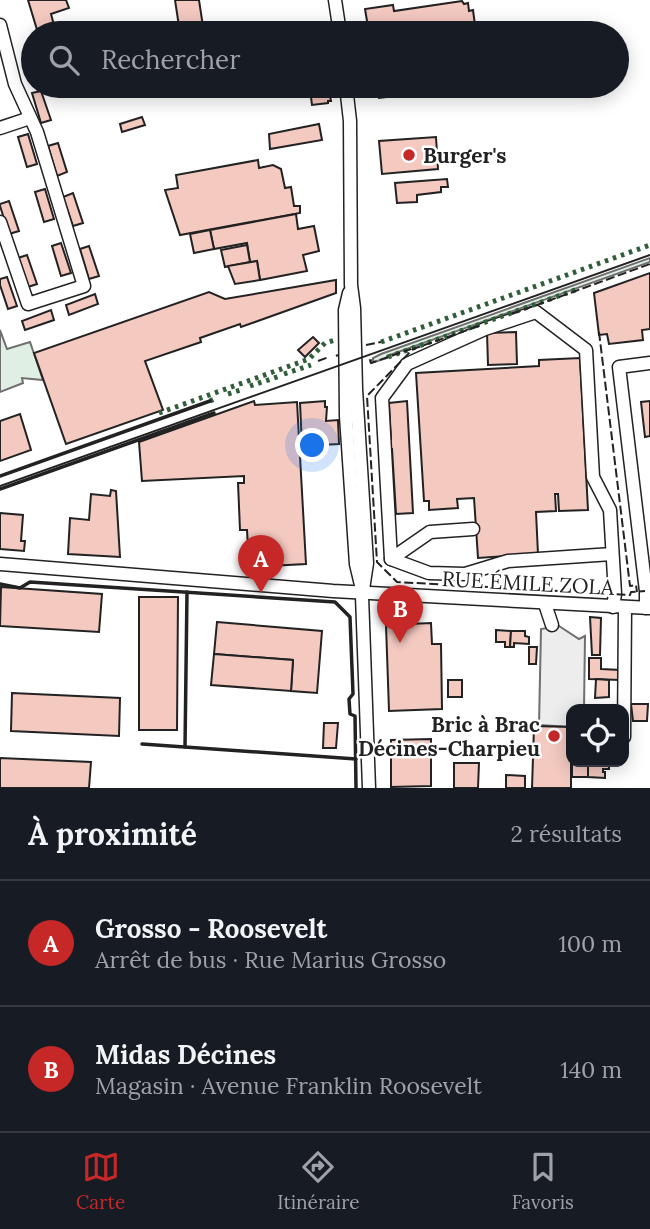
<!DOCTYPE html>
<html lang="fr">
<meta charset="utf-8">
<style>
:root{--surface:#171b24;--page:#20242c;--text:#f1f3f6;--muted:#9ea1a6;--line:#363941;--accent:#c62828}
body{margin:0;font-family:Lora,serif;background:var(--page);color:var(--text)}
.controls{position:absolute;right:21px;bottom:21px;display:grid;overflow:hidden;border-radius:14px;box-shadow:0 4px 18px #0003}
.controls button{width:63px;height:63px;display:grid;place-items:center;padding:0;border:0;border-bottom:2px solid var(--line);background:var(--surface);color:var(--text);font:35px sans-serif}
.you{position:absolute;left:313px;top:446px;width:24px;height:24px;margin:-18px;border:5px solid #fff;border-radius:50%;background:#1a73e8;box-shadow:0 0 0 10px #1a73e833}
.badge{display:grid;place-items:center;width:46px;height:46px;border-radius:50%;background:var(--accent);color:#fff;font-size:23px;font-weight:700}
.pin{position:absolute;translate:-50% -58px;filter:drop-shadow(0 2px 4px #0008)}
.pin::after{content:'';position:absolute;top:37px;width:24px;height:21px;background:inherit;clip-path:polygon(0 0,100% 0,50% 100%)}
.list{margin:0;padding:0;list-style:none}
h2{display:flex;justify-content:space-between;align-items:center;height:91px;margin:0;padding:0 28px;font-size:30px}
h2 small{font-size:23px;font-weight:400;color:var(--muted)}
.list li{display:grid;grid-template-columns:46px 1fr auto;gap:21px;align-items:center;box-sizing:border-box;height:126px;padding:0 28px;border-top:2px solid var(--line)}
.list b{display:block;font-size:26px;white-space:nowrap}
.list p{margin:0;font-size:23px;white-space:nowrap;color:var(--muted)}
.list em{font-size:23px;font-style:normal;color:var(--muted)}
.icon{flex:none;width:38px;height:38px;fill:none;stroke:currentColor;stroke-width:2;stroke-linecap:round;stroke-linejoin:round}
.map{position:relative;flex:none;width:650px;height:788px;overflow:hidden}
.search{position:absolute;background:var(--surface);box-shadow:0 4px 18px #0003;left:21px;right:21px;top:21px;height:77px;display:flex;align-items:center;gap:18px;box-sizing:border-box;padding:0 24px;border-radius:38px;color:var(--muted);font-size:26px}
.sheet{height:343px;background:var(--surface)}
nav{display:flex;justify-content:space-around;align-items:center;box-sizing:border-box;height:98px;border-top:2px solid var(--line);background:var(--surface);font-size:19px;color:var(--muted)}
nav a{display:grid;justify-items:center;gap:4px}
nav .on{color:var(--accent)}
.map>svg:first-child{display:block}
.green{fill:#e0efe3;stroke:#6f6f6f;stroke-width:2}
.parking{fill:#ededed;stroke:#6f6f6f;stroke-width:2}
.building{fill:#f3c9c0;stroke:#222;stroke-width:2}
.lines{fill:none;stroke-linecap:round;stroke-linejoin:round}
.minor-casing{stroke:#222;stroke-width:15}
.minor{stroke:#fff;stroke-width:12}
.tram{stroke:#222;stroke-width:2}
.hedge{stroke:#2f5e38;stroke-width:5;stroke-dasharray:3.5 5;stroke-linecap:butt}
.fence{stroke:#222;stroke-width:2;stroke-dasharray:9 3.5;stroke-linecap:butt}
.wall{stroke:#222;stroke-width:3.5}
.poi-dot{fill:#c62828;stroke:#fff;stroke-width:2.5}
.labels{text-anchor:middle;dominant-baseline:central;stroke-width:5;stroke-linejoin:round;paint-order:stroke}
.poi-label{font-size:21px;font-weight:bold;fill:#222;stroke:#fff;text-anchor:start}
.street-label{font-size:21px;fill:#222;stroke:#fff}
</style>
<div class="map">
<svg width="650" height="788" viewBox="0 0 650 788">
<rect width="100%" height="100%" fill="#fff"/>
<!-- green -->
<g class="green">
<polygon points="650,258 650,262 387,356 387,358 371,363 370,360 373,360 373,358 381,354"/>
<polygon points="0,330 7,349 30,342 43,380 22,378 23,383 0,392"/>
</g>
<!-- parking -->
<polygon class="parking" points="559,626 579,639 585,636 584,709 571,709 571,727 539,725 541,629"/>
<!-- building -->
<g class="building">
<polygon points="28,0 66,0 69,8 51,14 55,29 38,33"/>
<polygon points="175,0 199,0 204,33 180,33"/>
<polygon points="462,1 464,4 468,3 469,11 473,10 475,25 418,33 369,33 365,9 393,5 394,11"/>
<polygon points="377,86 404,86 406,95 379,98"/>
<polygon points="328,87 331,101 328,101 328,103 312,105 310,89"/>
<polygon points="41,91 51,120 41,123 32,93"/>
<polygon points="142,117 145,125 122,132 120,124"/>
<polygon points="319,124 322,140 270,149 269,134"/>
<polygon points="28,134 37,164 27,167 18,137"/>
<polygon points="436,137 438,169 382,174 379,141"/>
<polygon points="58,143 67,172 57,176 48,146"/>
<polygon points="258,160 259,168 273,165 281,169 285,188 291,187 294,206 300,206 300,213 180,235 165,190 178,188 176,175"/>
<polygon points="447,179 448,187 441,187 441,192 417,195 417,202 397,203 395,183"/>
<polygon points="45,189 54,219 44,222 35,192"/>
<polygon points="73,193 83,223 73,226 63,197"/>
<polygon points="9,201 19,231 9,234 0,206 0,204"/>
<polygon points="296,214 298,229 314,226 319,251 303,255 307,271 260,280 257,261 250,262 247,243 214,249 210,230"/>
<polygon points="210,230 214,249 194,253 190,234"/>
<polygon points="61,243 71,273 61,276 52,246"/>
<polygon points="247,245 250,262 225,267 221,250"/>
<polygon points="89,246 99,276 89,279 80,249"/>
<polygon points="27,255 37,284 28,287 18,258"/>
<polygon points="257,261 260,280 235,284 228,266"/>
<polygon points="650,273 650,329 642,330 643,340 609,344 607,334 599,335 594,293"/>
<polygon points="7,277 17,306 8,309 0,285 0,279"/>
<polygon points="336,280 336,293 241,327 240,324 200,338 201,342 145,361 163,410 66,444 34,353 209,292 225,299"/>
<polygon points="95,294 98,304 69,315 66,305"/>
<polygon points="51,310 54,320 25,330 22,321"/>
<polygon points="516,332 517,364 488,365 487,333"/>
<polygon points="313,337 319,343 305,357 298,350"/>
<polygon points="580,358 588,510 559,511 558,494 555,494 556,511 536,512 538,554 478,558 474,498 457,499 458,508 429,510 429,501 424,501 416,373 539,366 539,360"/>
<polygon points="254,401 255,405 297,402 306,564 249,567 247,530 240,530 238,483 244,483 244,476 142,481 139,442"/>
<polygon points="325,401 325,407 327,407 326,421 338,420 339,444 302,446 300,403"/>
<polygon points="407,401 413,513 396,514 392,449 389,449 388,440 391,439 389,403"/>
<polygon points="650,401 650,436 645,437 641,402"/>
<polygon points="20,414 31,450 0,461 0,421"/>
<polygon points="111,490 116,491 120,557 68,554 70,518 89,520 91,494 110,496"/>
<polygon points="0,513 23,515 21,541 25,541 24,551 0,549"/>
<polygon points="1,587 102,594 99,632 0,626"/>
<polygon points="139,597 178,597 177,730 139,730"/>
<polygon points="590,617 601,618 600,655 592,655"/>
<polygon points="217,622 322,631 317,693 291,691 293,660 214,654"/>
<polygon points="431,623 432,644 441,644 442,709 389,711 386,625"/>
<polygon points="496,630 511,631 510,647 505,647 505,642 496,642"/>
<polygon points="511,631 525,631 525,636 529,637 529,644 514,643 514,647 510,647"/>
<polygon points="529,647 537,647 536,664 529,664"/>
<polygon points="214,654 293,660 291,691 211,685"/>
<polygon points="589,658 601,658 601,669 621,670 621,680 589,679"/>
<polygon points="596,679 609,680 609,697 595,698"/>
<rect x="448" y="680" width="14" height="17"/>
<polygon points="12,693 120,698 119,736 11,731"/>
<polygon points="631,704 648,704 647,721 633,721"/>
<polygon points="324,723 338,723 336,748 323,748"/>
<polygon points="534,726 571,727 571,788 532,788"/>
<polygon points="431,739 431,786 391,787 391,740"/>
<polygon points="0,758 91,762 89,788 0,788"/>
<polygon points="588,762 609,762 609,769 603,769 603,772 605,772 605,778 588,777"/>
<polygon points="454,763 479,763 478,788 454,788"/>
<rect x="572" y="764" width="16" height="13"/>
<polygon points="506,775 525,776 525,788 506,788"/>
</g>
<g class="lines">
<defs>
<g id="minor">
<polyline points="335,0 340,33"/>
<polyline points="0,25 15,84 37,132 84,286 28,304 0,222"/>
<polyline points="346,86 350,121 351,285 354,308 356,389 367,563 362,596 369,788"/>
<polyline points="0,128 30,118"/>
<polyline points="349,293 345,310 346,416 356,564 361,585"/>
<polyline points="612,554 508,561 465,574 429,573 391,559 382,398 407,364 485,329 536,312 586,350 593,477 610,510 615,594 613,607"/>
<polyline points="391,559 430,532 473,529"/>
<polyline points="0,564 333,591 650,608"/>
<polyline points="545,604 552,625"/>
<polyline points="646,608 646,591 619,367 650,363"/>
<polyline points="624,737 625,608"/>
</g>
</defs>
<!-- minor casing -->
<use href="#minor" class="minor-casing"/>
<!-- minor -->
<use href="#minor" class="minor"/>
<!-- tram -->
<polyline class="tram" points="0,486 650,255"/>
<!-- hedge -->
<g class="hedge">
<polyline points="381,342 650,245"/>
<polyline points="388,357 578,289"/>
<polyline points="284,374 311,365"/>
<polyline points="250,386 280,376"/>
<polyline points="228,394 244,389"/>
<polyline points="210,401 214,399"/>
<polyline points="159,413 309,359 325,343 335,340"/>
</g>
<!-- fence -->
<g class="fence">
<polyline points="512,314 650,264"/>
<polyline points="479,326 413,349 367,396 377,562 397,582 630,595 631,592 645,591"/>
<polyline points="599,332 630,586 636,585 637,592"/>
<polyline points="366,345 381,342"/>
<polyline points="336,356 338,355"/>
<polyline points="370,360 371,363 411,349"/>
<polyline points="318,361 329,357"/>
</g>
<!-- wall -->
<g class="wall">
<polyline points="0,476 210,401"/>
<polyline points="0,489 214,413"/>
<polyline points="0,584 20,588 30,582 335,602 350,617 353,694 349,699 350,714 355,716 356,788"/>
<polyline points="142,744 356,759"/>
<polyline points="185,747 187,592"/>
</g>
</g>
<!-- markers -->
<g class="poi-dot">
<circle cx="409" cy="155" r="7"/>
<circle cx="554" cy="736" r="7"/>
</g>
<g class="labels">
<!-- poi labels -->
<g class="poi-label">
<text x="423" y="155">Burger's</text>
<text x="540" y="724" text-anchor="end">Bric à Brac<tspan x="540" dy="24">Décines-Charpieu</tspan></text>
</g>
<!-- street labels -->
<g class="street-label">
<text transform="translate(528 583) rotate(3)">RUE ÉMILE ZOLA</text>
</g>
</g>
</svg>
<div class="controls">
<button><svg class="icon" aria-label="locate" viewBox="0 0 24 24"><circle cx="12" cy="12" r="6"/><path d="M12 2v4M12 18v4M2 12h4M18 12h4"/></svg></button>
</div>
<div class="you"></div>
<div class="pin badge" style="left:261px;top:593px">A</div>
<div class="pin badge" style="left:400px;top:643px">B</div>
<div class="search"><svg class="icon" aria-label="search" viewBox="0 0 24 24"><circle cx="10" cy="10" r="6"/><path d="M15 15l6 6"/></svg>Rechercher</div>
</div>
<section class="sheet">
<h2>À proximité<small>2 résultats</small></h2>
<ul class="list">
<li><span class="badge">A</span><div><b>Grosso - Roosevelt</b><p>Arrêt de bus · Rue Marius Grosso</p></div><em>100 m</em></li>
<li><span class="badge">B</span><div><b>Midas Décines</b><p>Magasin · Avenue Franklin Roosevelt</p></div><em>140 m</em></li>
</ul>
</section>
<nav>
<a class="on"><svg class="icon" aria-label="map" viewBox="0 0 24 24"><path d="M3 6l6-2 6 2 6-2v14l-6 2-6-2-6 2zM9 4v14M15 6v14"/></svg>Carte</a>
<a><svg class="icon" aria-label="directions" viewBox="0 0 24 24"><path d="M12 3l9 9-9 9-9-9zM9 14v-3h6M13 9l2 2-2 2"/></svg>Itinéraire</a>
<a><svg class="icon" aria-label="saved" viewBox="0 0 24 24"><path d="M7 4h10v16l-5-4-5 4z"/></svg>Favoris</a>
</nav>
